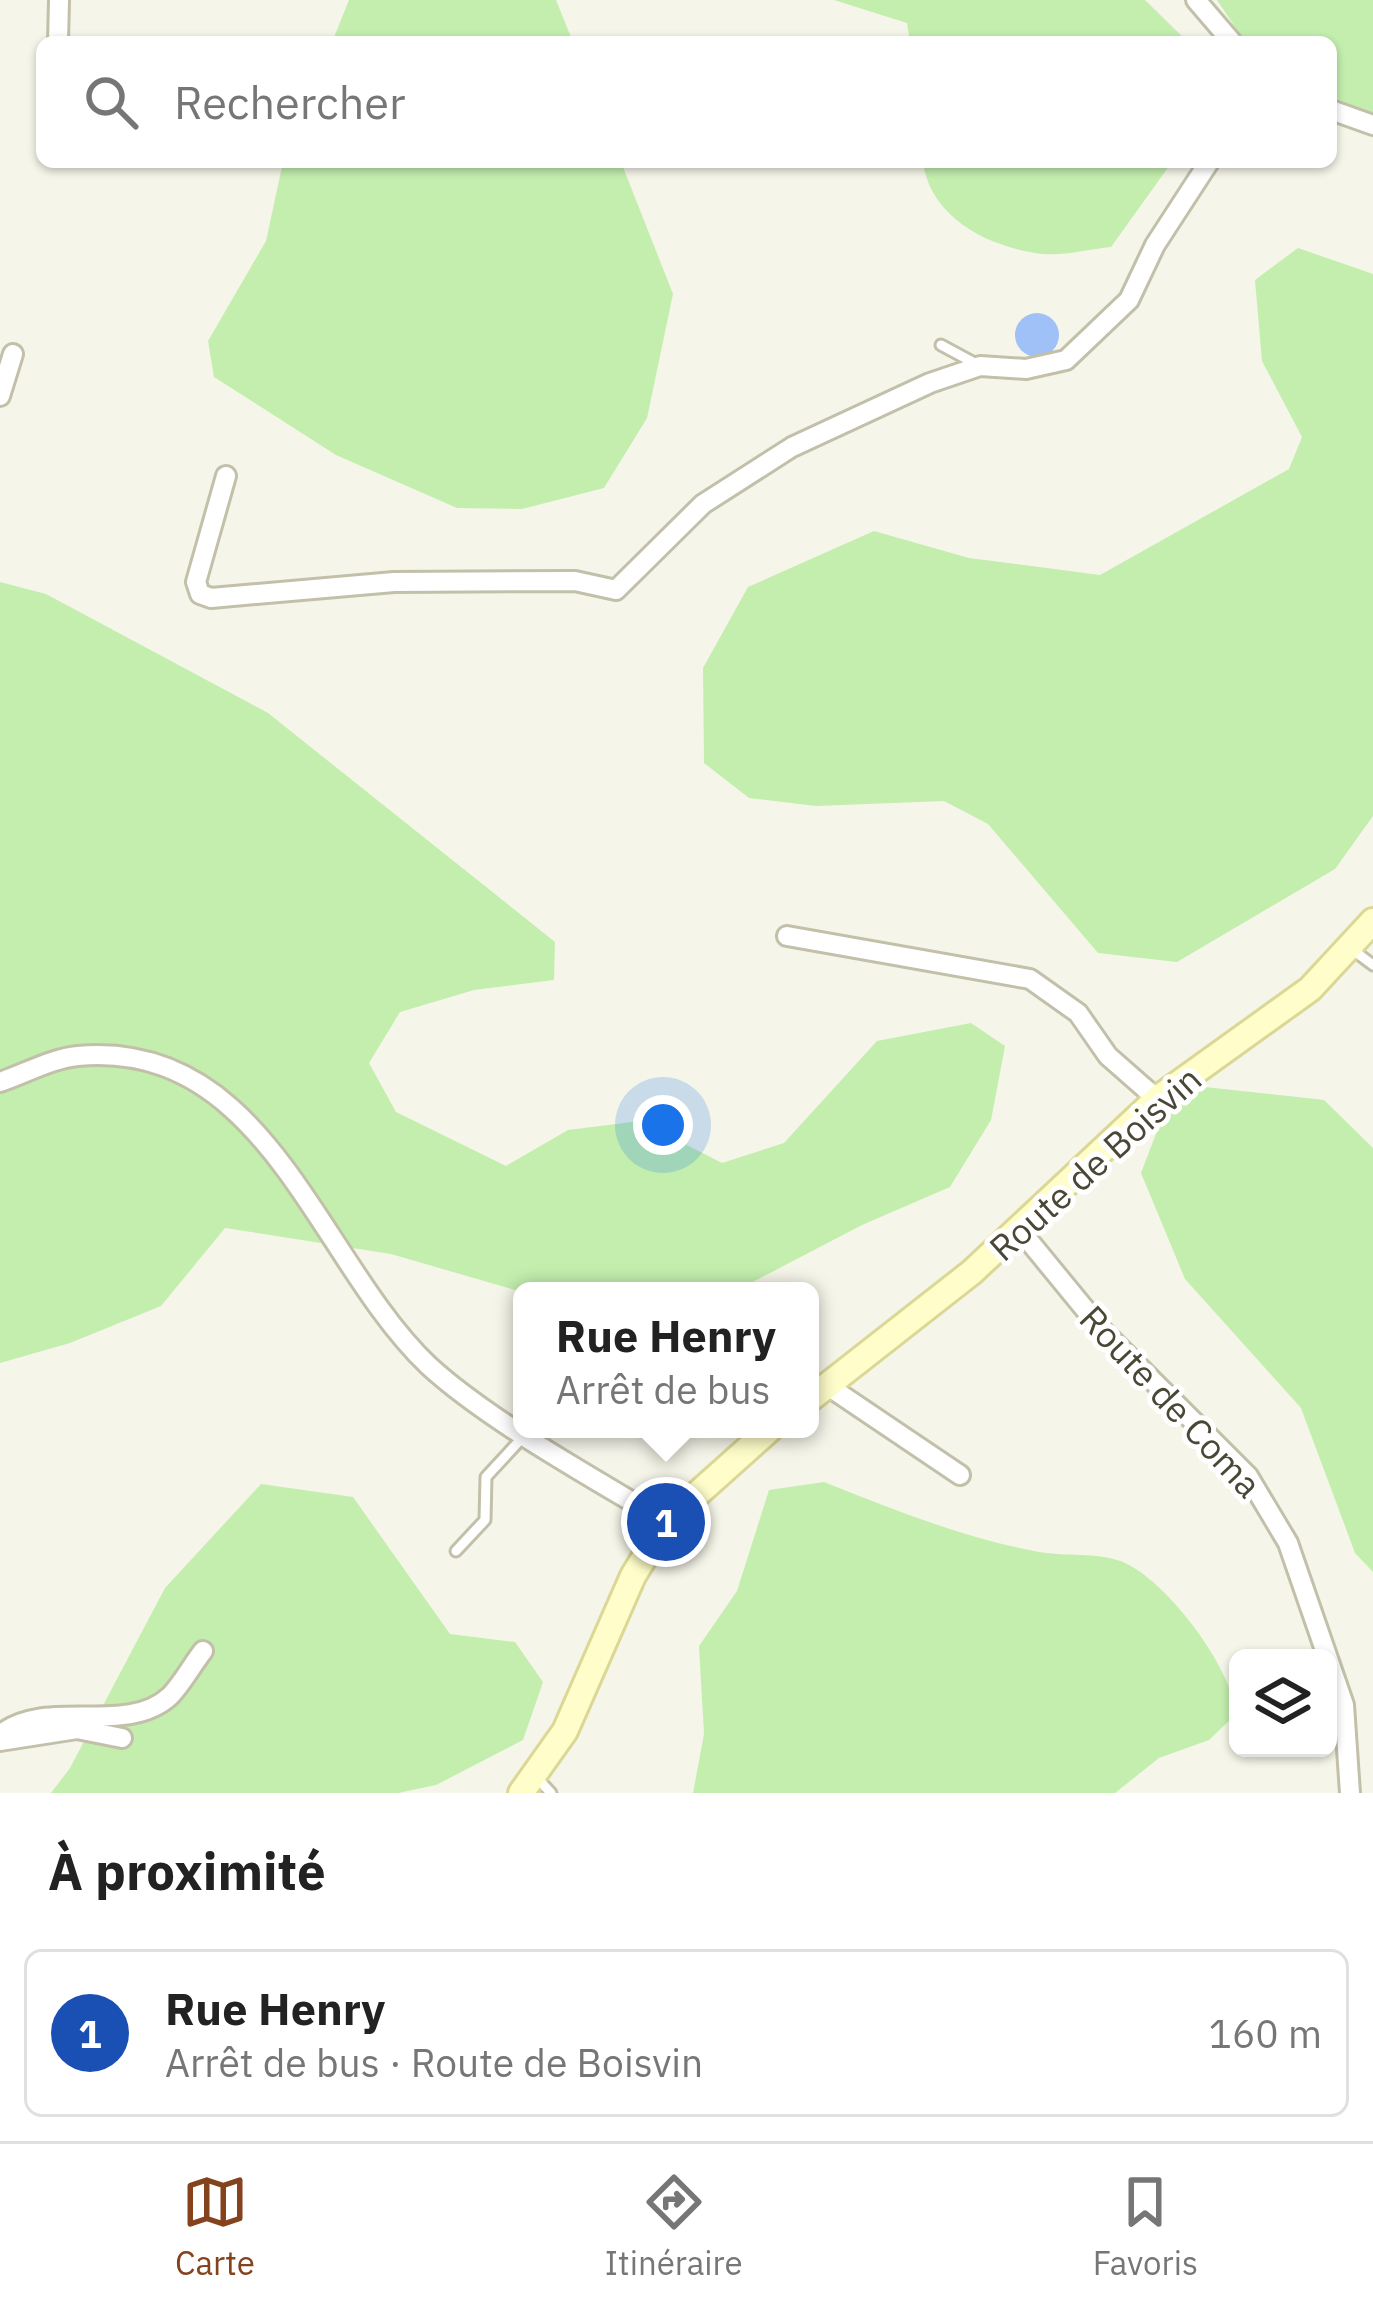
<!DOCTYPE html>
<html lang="fr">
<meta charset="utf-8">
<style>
:root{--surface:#fff;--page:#f2f2f2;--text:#222;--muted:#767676;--line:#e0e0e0;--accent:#85431d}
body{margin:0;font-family:"IBM Plex Sans",sans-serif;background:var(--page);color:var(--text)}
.controls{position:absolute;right:36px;bottom:36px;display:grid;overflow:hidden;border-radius:18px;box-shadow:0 3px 9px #0004}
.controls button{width:108px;height:108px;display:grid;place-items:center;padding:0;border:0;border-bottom:3px solid var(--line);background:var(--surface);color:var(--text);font:60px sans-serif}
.you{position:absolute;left:663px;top:1125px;width:42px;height:42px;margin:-30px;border:9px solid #fff;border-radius:50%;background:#1a73e8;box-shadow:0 0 0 18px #1a73e833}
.badge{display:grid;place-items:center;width:78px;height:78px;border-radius:50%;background:var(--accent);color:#fff;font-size:39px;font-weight:700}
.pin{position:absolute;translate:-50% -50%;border:6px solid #fff;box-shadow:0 3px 12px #0006}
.popup{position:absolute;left:513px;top:1282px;width:306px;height:156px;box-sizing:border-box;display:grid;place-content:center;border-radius:18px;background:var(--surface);filter:drop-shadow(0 3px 9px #0005);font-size:39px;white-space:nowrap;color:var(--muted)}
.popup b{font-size:45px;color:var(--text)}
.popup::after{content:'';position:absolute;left:50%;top:100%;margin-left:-24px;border:24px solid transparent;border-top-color:var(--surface)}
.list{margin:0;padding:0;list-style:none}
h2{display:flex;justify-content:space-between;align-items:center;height:156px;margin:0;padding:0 48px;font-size:51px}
h2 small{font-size:39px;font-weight:400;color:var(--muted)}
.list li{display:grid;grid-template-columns:78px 1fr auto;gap:36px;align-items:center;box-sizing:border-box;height:168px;margin:0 24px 24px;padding:0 24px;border:3px solid var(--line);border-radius:18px}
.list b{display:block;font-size:45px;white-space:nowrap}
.list p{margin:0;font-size:39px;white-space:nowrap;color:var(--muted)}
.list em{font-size:39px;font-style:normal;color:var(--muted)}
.icon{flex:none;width:66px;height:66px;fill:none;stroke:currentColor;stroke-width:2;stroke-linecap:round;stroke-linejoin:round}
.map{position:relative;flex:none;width:1373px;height:1793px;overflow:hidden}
.search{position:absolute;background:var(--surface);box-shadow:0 3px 9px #0004;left:36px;right:36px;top:36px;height:132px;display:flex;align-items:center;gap:30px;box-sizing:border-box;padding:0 42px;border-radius:18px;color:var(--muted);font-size:45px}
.sheet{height:348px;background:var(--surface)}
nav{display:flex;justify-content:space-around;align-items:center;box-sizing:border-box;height:168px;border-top:3px solid var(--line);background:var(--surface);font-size:33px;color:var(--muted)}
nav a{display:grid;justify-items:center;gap:6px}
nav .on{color:var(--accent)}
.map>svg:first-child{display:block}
.green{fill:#c3eeae}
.water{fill:#9fc1f8}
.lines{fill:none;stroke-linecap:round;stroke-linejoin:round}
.service-casing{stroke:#c3c0aa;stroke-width:15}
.minor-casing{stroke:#c3c0aa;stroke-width:24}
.secondary-casing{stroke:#dbd794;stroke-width:30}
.service{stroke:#fff;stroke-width:9}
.minor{stroke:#fff;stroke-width:18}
.secondary{stroke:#fffeca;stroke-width:24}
.labels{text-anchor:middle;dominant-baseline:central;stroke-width:10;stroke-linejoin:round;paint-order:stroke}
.street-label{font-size:36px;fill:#4b4736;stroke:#fff}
</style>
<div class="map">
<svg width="1373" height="1793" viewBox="0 0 1373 1793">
<rect width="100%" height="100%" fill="#f6f5e9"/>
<!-- green -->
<g class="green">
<polygon points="349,0 556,0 573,42 332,42"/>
<polygon points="834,0 1145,0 1188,42 910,42 907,23"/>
<polygon points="1217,0 1373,0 1373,114 1331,103 1331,42 1245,42"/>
<polygon points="283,162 621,162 673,294 647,418 604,488 522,509 457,508 336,455 214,377 208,341 266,241"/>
<path d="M923 162H1172L1111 247C1090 249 1064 256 1043 254 990 248 930 218 923 162Z"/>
<polygon points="1298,248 1373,274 1373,816 1335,869 1177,962 1098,953 988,824 944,801 816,806 749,798 704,763 703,668 748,587 874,531 969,558 1100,575 1289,469 1302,437 1262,361 1255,280"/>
<polygon points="0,582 46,594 268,713 555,942 554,980 474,990 400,1012 369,1063 396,1112 506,1166 568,1130 640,1121 722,1163 784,1143 877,1041 971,1023 1005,1046 991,1120 950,1187 862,1225 745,1286 522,1292 391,1254 225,1228 161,1306 70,1343 0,1363"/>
<polygon points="1205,1087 1324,1100 1373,1148 1373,1572 1355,1553 1301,1408 1185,1279 1141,1173 1162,1118"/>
<path d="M824 1482C892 1509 961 1537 1034 1551 1061 1557 1091 1552 1117 1560 1161 1572 1236 1671 1235 1715L1209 1740 1159 1758 1115 1793H693L704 1734 699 1646 737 1591 769 1490Z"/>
<polygon points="261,1484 353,1497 450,1634 515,1642 543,1682 523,1740 436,1785 398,1793 51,1793 70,1768 165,1588"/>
</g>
<!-- water -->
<circle class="water" cx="1037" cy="335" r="22"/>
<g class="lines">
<defs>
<g id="service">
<polyline points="941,345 980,366"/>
<polyline points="1353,950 1373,965"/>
<polyline points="456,1551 485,1520 486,1477 523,1437"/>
<polyline points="538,1779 551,1793"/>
</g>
<g id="minor">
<polyline points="1196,0 1232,42"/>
<polyline points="58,42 59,0"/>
<polyline points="1331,110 1373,125"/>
<polyline points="0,396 13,354"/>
<polyline points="226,476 196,582 200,594 211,598 394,582 575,581 616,590 703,504 792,447 930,383 980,366 1026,369 1066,360 1129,300 1155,245 1209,162"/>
<polyline points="787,936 1030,979 1078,1013 1108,1056 1157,1099"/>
<path d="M0 1082C24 1074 53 1058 78 1056 267 1039 317 1260 429 1366 489 1421 595 1479 666 1522"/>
<polyline points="1020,1230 1102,1330 1248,1476 1288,1543 1344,1705 1350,1793"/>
<polyline points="828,1386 960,1475"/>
<path d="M0 1735C44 1697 126 1737 170 1696 182 1684 192 1665 203 1651"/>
<polyline points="0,1741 77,1729 122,1738"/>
</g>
<g id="secondary">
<polyline points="810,1399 972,1272 1157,1099 1310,989 1373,921"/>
<polyline points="521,1793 565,1731 633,1576 666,1522 770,1429"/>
</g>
</defs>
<!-- service casing -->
<use href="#service" class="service-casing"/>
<!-- minor casing -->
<use href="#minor" class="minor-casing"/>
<!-- secondary casing -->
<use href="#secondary" class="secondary-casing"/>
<!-- service -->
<use href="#service" class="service"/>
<!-- minor -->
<use href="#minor" class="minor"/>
<!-- secondary -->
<use href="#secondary" class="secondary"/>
</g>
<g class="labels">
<!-- street labels -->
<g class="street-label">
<text transform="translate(1095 1163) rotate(-42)">Route de Boisvin</text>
<text transform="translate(1171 1401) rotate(47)">Route de Coma</text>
</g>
</g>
</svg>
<div class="controls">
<button><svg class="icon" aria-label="layers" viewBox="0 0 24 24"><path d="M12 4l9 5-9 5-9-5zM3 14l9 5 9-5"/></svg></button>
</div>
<div class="you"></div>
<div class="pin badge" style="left:666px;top:1522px;background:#1a4fb4">1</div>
<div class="popup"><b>Rue Henry</b>Arrêt de bus</div>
<div class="search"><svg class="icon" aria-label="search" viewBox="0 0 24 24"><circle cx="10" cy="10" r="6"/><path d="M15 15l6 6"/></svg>Rechercher</div>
</div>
<section class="sheet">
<h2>À proximité<small></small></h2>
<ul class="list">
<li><span class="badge" style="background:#1a4fb4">1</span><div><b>Rue Henry</b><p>Arrêt de bus · Route de Boisvin</p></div><em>160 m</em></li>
</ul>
</section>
<nav>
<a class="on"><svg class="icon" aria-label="map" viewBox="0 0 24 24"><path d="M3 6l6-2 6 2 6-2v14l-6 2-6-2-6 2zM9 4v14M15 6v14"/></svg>Carte</a>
<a><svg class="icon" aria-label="directions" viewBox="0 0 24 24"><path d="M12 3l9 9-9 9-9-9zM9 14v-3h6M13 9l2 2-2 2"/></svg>Itinéraire</a>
<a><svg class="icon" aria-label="saved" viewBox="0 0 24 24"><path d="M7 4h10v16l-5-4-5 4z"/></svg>Favoris</a>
</nav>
